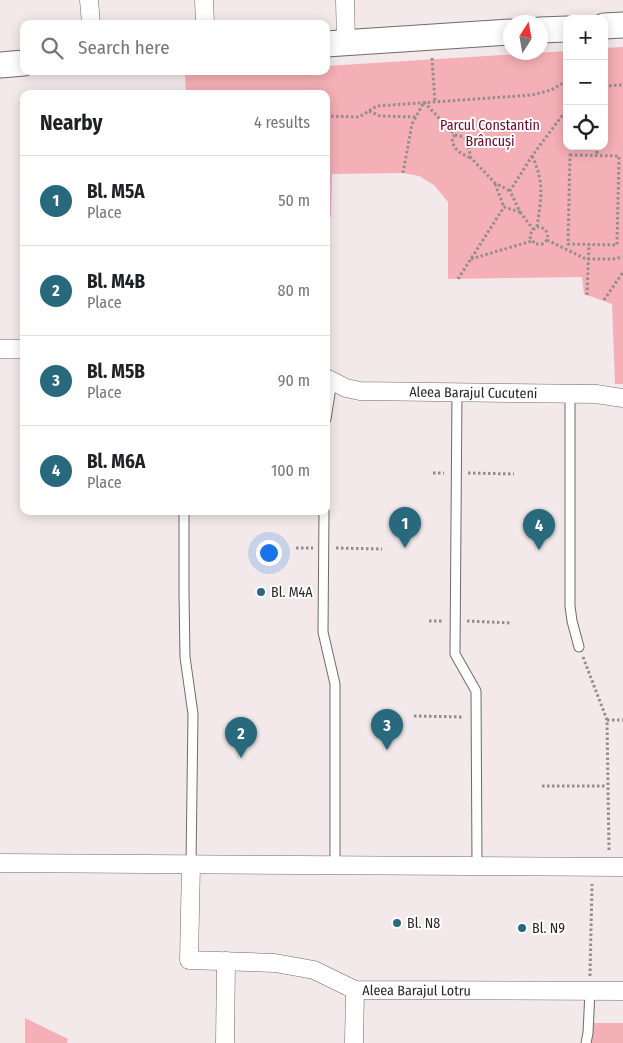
<!DOCTYPE html>
<meta charset="utf-8">
<style>
:root{--surface:#fff;--page:#f6f6f6;--text:#202124;--muted:#757577;--line:#e0e0e0;--accent:#29697e}
body{margin:0;font-family:"Fira Sans Condensed",sans-serif;background:var(--page);color:var(--text)}
.controls{position:absolute;right:15px;top:15px;display:grid;overflow:hidden;border-radius:10px;box-shadow:0 2px 12px #0003}
.controls button{width:45px;height:45px;display:grid;place-items:center;padding:0;border:0;border-bottom:1px solid var(--line);background:var(--surface);color:var(--text);font:25px sans-serif}
.compass{position:absolute;left:503px;top:15px;width:45px;height:45px;border-radius:50%;background:var(--surface);box-shadow:0 2px 12px #0003;rotate:11deg}
.you{position:absolute;left:268px;top:552px;width:18px;height:18px;margin:-12px;border:4px solid #fff;border-radius:50%;background:#1a73e8;box-shadow:0 0 0 8px #1a73e833}
.badge{display:grid;place-items:center;width:32px;height:32px;border-radius:50%;background:var(--accent);color:#fff;font-size:16px;font-weight:700}
.pin{position:absolute;translate:-50% -41px;filter:drop-shadow(0 1px 2px #0008)}
.pin::after{content:'';position:absolute;top:26px;width:18px;height:15px;background:inherit;clip-path:polygon(0 0,100% 0,50% 100%)}
.list{margin:0;padding:0;list-style:none}
h2{display:flex;justify-content:space-between;align-items:center;height:65px;margin:0;padding:0 20px;font-size:21px}
h2 small{font-size:16px;font-weight:400;color:var(--muted)}
.list li{display:grid;grid-template-columns:32px 1fr auto;gap:15px;align-items:center;box-sizing:border-box;height:90px;padding:0 20px;border-top:1px solid var(--line)}
.list b{display:block;font-size:19px;white-space:nowrap}
.list p{margin:0;font-size:16px;white-space:nowrap;color:var(--muted)}
.list em{font-size:16px;font-style:normal;color:var(--muted)}
.icon{flex:none;width:28px;height:28px;fill:none;stroke:currentColor;stroke-width:2;stroke-linecap:round;stroke-linejoin:round}
.map{position:relative;flex:none;width:623px;height:1043px;overflow:hidden}
.search{position:absolute;background:var(--surface);box-shadow:0 2px 12px #0003;left:20px;top:20px;width:310px;height:55px;display:flex;align-items:center;gap:12px;box-sizing:border-box;padding:0 18px;border-radius:10px;color:var(--muted);font-size:19px}
.panel{position:absolute;background:var(--surface);box-shadow:0 2px 12px #0003;left:20px;top:90px;width:310px;height:425px;border-radius:10px}
.map>svg:first-child{display:block}
.green{fill:#f5afb6}
.lines{fill:none;stroke-linecap:round;stroke-linejoin:round}
.service-casing{stroke:#72696a;stroke-width:11}
.minor-casing{stroke:#72696a;stroke-width:19}
.secondary-casing{stroke:#72696a;stroke-width:27}
.path{stroke:#948d8d;stroke-width:3;stroke-dasharray:2.5 2.5;stroke-linecap:butt}
.service{stroke:#fff;stroke-width:9}
.minor{stroke:#fff;stroke-width:18}
.secondary{stroke:#fff;stroke-width:25}
.poi-dot{fill:#29697e;stroke:#fff;stroke-width:2}
.labels{text-anchor:middle;dominant-baseline:central;stroke-width:4;stroke-linejoin:round;paint-order:stroke}
.park-label{font-size:14px;fill:#6a0625;stroke:#fff}
.street-label{font-size:14px;fill:#292626;stroke:#fff}
.poi-label{font-size:14px;fill:#292626;stroke:#fff;text-anchor:start}
</style>
<div class="map">
<svg width="623" height="1043" viewBox="0 0 623 1043">
<rect width="100%" height="100%" fill="#f3e9ea"/>
<!-- green -->
<g class="green">
<polygon points="623,47 623,384 615,384 612,304 584,294 582,277 448,279 448,202 434,185 419,176 403,173 332,174 331,217 326,217 326,94 186,94 185,73 229,71 326,71 326,66 567,51 567,146 604,146 604,48"/>
<polygon points="25,1018 68,1039 67,1043 25,1043"/>
<polygon points="591,1023 623,1023 623,1043 589,1043"/>
</g>
<g class="lines">
<defs>
<g id="service">
<polyline points="457,392 455,654 476,691 477,865"/>
<polyline points="570,393 570,606 572,621 579,647"/>
<polyline points="326,419 332,381"/>
<polyline points="184,511 184,594 185,657 193,714 191,864"/>
<polyline points="324,511 323,632 335,684 335,865"/>
<polyline points="586,1043 588,1033 590,991"/>
</g>
<g id="minor">
<polyline points="89,0 91,24"/>
<polyline points="204,0 205,24"/>
<polyline points="345,0 346,43"/>
<polyline points="0,349 24,349"/>
<path id="s1" d="M326 378 346 388 360 391 596 394 623 398"/>
<polyline points="0,863 623,867"/>
<path id="s2" d="M191 864 189 960 275 963 314 970 355 990 623 991"/>
<polyline points="225,1043 226,961"/>
<polyline points="354,1043 355,990"/>
</g>
<g id="secondary">
<polyline points="604,26 623,25"/>
<polyline points="540,30 567,29"/>
<polyline points="326,44 510,32"/>
<polyline points="0,65 24,63"/>
</g>
</defs>
<!-- service casing -->
<use href="#service" class="service-casing"/>
<!-- minor casing -->
<use href="#minor" class="minor-casing"/>
<!-- secondary casing -->
<use href="#secondary" class="secondary-casing"/>
<!-- path -->
<g class="path">
<polyline points="432,58 435,102"/>
<polyline points="604,86 623,85"/>
<polyline points="369,111 380,116 416,117"/>
<polyline points="326,116 359,117 377,106 532,95 551,90 567,81"/>
<path d="M455 135 452 138C453 150 461 154 471 158"/>
<polyline points="597,146 597,155"/>
<polygon points="570,155 619,156 617,245 568,244"/>
<path d="M532 156C545 183 541 199 537 227 532 230 531 232 530 237L535 244H542L547 240C549 232 545 227 537 227"/>
<polyline points="403,173 412,124 424,102 455,135 464,137 467,141 471,158 495,183 510,191"/>
<polyline points="495,184 504,207"/>
<polyline points="520,212 533,229"/>
<polyline points="547,240 586,259 613,259 623,257"/>
<polyline points="471,259 532,241"/>
<polyline points="458,279 504,207 520,212 510,191 532,156 567,109"/>
<polyline points="587,295 589,244"/>
<polyline points="604,300 623,272"/>
<polyline points="433,473 444,473"/>
<polyline points="468,473 514,474"/>
<polyline points="296,548 313,548"/>
<polyline points="336,548 382,549"/>
<polyline points="429,621 444,621"/>
<polyline points="467,621 512,623"/>
<polyline points="583,657 607,720 609,851"/>
<polyline points="414,716 463,717"/>
<polyline points="607,720 623,720"/>
<polyline points="542,786 607,786"/>
<polyline points="590,976 592,884"/>
</g>
<!-- service -->
<use href="#service" class="service"/>
<!-- minor -->
<use href="#minor" class="minor"/>
<!-- secondary -->
<use href="#secondary" class="secondary"/>
</g>
<!-- markers -->
<g class="poi-dot">
<circle cx="261" cy="592" r="5"/>
<circle cx="397" cy="923" r="5"/>
<circle cx="522" cy="928" r="5"/>
</g>
<g class="labels">
<!-- park labels -->
<g class="park-label">
<text x="490" y="125">Parcul Constantin<tspan x="490" dy="16">Brâncuși</tspan></text>
</g>
<!-- street labels -->
<g class="street-label">
<text stroke="none"><textPath href="#s1" startOffset="150">Aleea Barajul Cucuteni</textPath></text>
<text stroke="none"><textPath href="#s2" startOffset="329">Aleea Barajul Lotru</textPath></text>
</g>
<!-- poi labels -->
<g class="poi-label">
<text x="271" y="592">Bl. M4A</text>
<text x="407" y="923">Bl. N8</text>
<text x="532" y="928">Bl. N9</text>
</g>
</g>
</svg>
<div class="controls">
<button>+</button>
<button>−</button>
<button><svg class="icon" aria-label="locate" viewBox="0 0 24 24"><circle cx="12" cy="12" r="6"/><path d="M12 2v4M12 18v4M2 12h4M18 12h4"/></svg></button>
</div>
<svg class="compass" viewBox="-18 -18 36 36"><path d="M0-13l5 13h-10z" fill="#e53935"/><path d="M0 13l5-13h-10z" fill="#757577"/></svg>
<div class="you"></div>
<div class="pin badge" style="left:405px;top:548px">1</div>
<div class="pin badge" style="left:241px;top:758px">2</div>
<div class="pin badge" style="left:387px;top:750px">3</div>
<div class="pin badge" style="left:539px;top:550px">4</div>
<div class="search"><svg class="icon" aria-label="search" viewBox="0 0 24 24"><circle cx="10" cy="10" r="6"/><path d="M15 15l6 6"/></svg>Search here</div>
<section class="panel">
<h2>Nearby<small>4 results</small></h2>
<ul class="list">
<li><span class="badge">1</span><div><b>Bl. M5A</b><p>Place</p></div><em>50 m</em></li>
<li><span class="badge">2</span><div><b>Bl. M4B</b><p>Place</p></div><em>80 m</em></li>
<li><span class="badge">3</span><div><b>Bl. M5B</b><p>Place</p></div><em>90 m</em></li>
<li><span class="badge">4</span><div><b>Bl. M6A</b><p>Place</p></div><em>100 m</em></li>
</ul>
</section>
</div>
